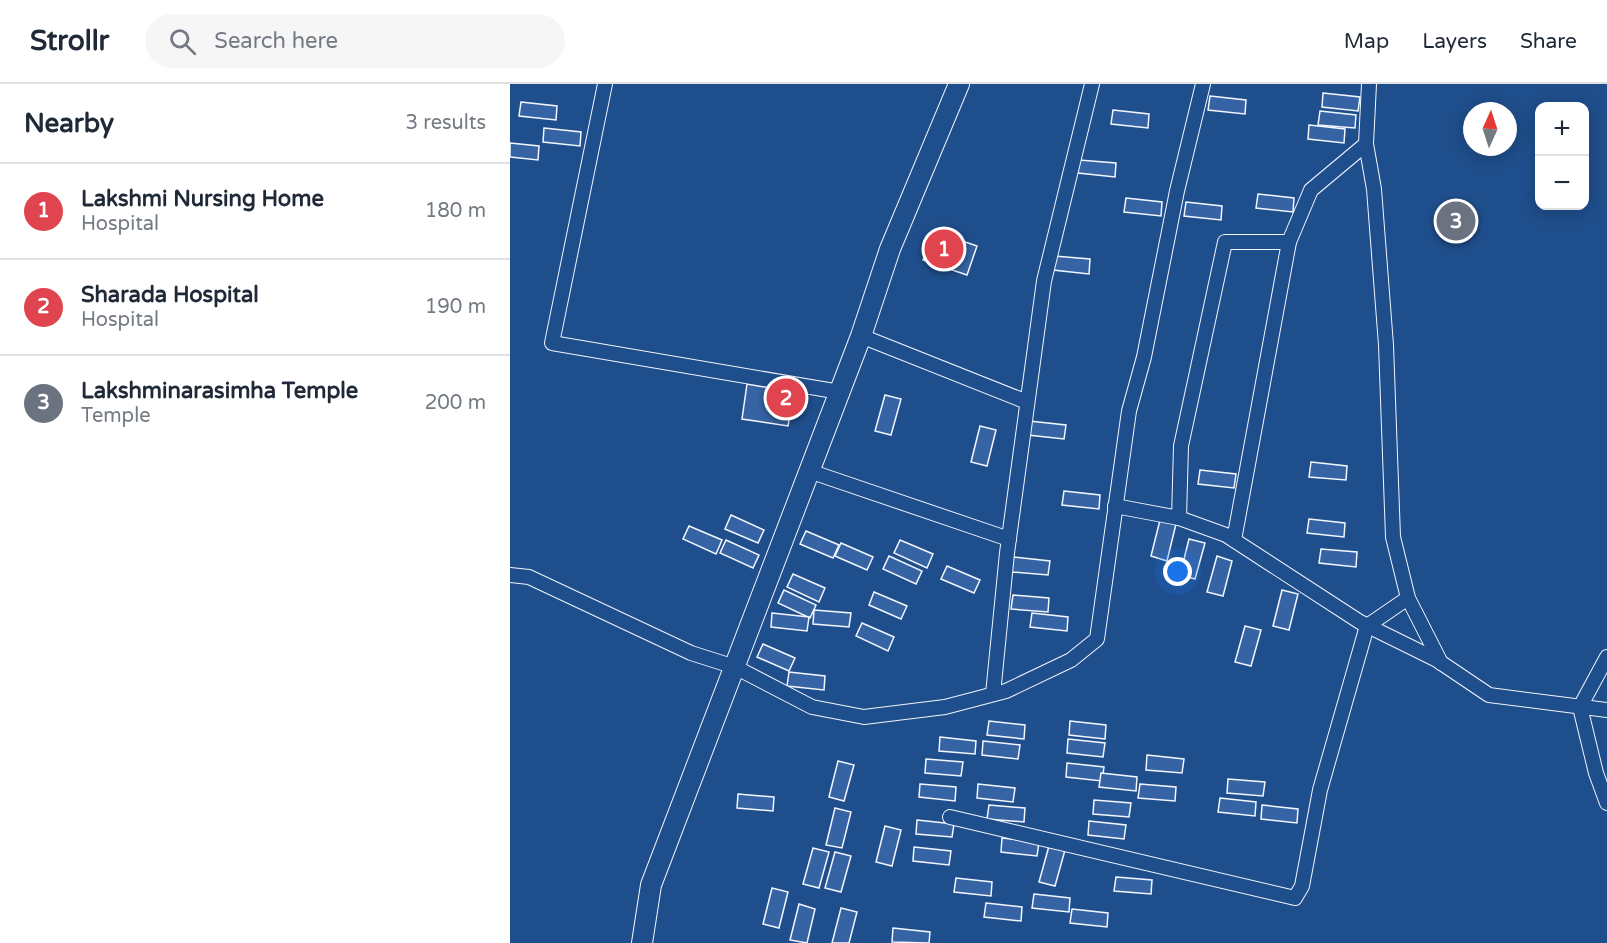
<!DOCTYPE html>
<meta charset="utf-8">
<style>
:root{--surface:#fff;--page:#f6f6f7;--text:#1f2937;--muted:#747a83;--line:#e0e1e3;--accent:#b45309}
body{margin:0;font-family:"Varela Round",sans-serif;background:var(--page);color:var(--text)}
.controls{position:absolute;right:18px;top:18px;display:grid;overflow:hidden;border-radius:12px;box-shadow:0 3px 15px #0003}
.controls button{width:54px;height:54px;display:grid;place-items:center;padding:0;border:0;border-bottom:2px solid var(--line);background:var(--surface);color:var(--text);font:30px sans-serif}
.compass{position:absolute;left:953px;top:18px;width:54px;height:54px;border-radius:50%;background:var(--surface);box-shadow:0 3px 15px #0003;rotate:3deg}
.you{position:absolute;left:668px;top:488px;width:21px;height:21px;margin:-15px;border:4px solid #fff;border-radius:50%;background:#1a73e8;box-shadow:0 0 0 9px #1a73e833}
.badge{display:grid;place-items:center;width:39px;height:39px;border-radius:50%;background:var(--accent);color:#fff;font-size:20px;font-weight:700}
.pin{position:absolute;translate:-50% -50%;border:3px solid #fff;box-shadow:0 2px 6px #0006}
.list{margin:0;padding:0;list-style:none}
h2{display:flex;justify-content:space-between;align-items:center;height:78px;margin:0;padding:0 24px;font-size:26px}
h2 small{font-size:20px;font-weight:400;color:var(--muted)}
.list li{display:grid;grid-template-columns:39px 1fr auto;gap:18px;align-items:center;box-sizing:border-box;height:96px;padding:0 24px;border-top:2px solid var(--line)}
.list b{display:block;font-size:22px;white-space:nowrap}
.list p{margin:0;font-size:20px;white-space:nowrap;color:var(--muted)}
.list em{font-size:20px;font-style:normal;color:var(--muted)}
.icon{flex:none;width:33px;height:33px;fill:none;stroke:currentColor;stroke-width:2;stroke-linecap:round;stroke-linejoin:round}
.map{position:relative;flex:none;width:1097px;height:859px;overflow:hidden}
header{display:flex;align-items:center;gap:36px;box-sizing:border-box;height:84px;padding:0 30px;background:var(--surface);border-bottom:2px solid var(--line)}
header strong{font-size:28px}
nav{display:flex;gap:33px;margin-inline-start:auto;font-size:21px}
.search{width:420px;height:54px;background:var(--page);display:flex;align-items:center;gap:15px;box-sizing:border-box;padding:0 21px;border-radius:33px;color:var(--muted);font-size:22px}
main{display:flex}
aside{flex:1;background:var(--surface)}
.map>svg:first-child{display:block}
.building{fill:#3563a3;stroke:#f2f6ff;stroke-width:1.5}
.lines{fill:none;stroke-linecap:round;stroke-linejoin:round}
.street-casing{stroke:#f2f6ff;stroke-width:16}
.secondary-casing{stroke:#f2f6ff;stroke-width:22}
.street{stroke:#1f4e8c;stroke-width:14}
.secondary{stroke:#1f4e8c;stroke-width:20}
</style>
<header>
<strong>Strollr</strong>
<div class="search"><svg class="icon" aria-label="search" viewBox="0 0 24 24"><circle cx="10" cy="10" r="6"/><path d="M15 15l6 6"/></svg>Search here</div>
<nav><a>Map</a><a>Layers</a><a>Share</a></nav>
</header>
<main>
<aside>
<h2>Nearby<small>3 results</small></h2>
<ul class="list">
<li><span class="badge" style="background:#e0444e">1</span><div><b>Lakshmi Nursing Home</b><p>Hospital</p></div><em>180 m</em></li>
<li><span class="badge" style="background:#e0444e">2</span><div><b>Sharada Hospital</b><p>Hospital</p></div><em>190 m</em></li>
<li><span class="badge" style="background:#6b7280">3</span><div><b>Lakshminarasimha Temple</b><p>Temple</p></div><em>200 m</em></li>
</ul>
</aside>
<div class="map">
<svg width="1097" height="859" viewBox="0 0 1097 859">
<rect width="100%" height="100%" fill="#1f4e8c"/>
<!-- building -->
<g class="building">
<polygon points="813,9 850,13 848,27 812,23"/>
<polygon points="700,12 736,16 735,30 698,26"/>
<polygon points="11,18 47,22 46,36 9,32"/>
<polygon points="603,26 639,30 638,44 601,40"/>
<polygon points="810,27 846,31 845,44 808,41"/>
<polygon points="799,41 835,45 834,59 798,55"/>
<polygon points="34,44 71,48 70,62 33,58"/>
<polygon points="0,59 29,62 28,76 0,73"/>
<polygon points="569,76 606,79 605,93 568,89"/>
<polygon points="748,110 784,114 783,128 746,124"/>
<polygon points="616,114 652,118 651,132 614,128"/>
<polygon points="676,118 712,122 711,136 674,132"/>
<polygon points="423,147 467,162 457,191 413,176"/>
<polygon points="544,172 580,175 579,190 543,186"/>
<polygon points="237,300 284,308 278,342 232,335"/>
<polygon points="375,311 391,315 381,351 365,347"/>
<polygon points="519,337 556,341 554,355 518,351"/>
<polygon points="470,342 486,346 477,382 461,378"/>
<polygon points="801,378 837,382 836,396 799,393"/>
<polygon points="690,386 726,390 724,404 688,400"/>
<polygon points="554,407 590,411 589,425 552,421"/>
<polygon points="221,431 254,446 248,459 215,445"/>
<polygon points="799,435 835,439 834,453 797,449"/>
<polygon points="650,436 666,440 657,477 641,472"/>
<polygon points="179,442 212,456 206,470 173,455"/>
<polygon points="296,447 329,461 323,474 290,460"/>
<polygon points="679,455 695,459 685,495 670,491"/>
<polygon points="216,456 249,471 243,484 210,469"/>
<polygon points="390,456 423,470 417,484 384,469"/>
<polygon points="331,459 363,473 357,486 325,472"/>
<polygon points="811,465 847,468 846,483 809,479"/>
<polygon points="379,472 412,487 406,500 373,485"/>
<polygon points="707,472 722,477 713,512 697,508"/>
<polygon points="503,473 540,477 538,491 502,488"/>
<polygon points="437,482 470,496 464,509 431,495"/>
<polygon points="283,490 315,504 309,518 277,503"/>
<polygon points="274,506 306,521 300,534 268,519"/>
<polygon points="772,506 788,510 779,546 763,542"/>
<polygon points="364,508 397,522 391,535 359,521"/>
<polygon points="503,511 539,514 538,528 501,525"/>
<polygon points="304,526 341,529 339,543 303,540"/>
<polygon points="262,529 299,533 297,547 261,543"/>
<polygon points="522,529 558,533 557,547 520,543"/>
<polygon points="352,539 384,553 378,567 346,552"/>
<polygon points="735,542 751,546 741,582 725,578"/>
<polygon points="253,560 285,574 279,587 247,573"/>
<polygon points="279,588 315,592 314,606 277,602"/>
<polygon points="479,637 515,641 514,655 477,651"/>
<polygon points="560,637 596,641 595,655 559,651"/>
<polygon points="430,653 466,657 465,670 429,667"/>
<polygon points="558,655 595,659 593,673 557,669"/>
<polygon points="473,657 510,661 508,675 472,671"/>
<polygon points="637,671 674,675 672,689 636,686"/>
<polygon points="416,675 453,678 451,692 415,689"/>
<polygon points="328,677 344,681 334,717 319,713"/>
<polygon points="557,679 594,683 592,697 556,693"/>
<polygon points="591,689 627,693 626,707 589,703"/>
<polygon points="718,695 755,698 753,712 717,709"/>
<polygon points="410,700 446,703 445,717 409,713"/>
<polygon points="468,700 505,704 503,718 467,714"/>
<polygon points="630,700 666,703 665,717 628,714"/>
<polygon points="228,710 264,713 263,727 227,724"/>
<polygon points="710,714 746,718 745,732 708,728"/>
<polygon points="584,716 621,719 619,733 583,730"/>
<polygon points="479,721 515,724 514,738 477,735"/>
<polygon points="752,721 788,725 787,739 751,735"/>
<polygon points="325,724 341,728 332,764 316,761"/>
<polygon points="407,736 444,740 442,753 406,750"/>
<polygon points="579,737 616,741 614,755 578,751"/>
<polygon points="375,742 391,746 382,782 366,778"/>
<polygon points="492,754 529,758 527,772 491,768"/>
<polygon points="539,762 555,766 545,802 529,798"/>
<polygon points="404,763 441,767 439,781 403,777"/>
<polygon points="303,764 319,768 309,804 293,800"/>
<polygon points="325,768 341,772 331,808 315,804"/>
<polygon points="606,793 642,796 641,810 604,807"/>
<polygon points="446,794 482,798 481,812 444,808"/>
<polygon points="262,804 278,808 269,844 253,840"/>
<polygon points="524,810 560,814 559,828 522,824"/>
<polygon points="476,819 512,823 511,837 474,833"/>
<polygon points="289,820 305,825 297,859 280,856"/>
<polygon points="331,824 347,828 339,859 322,859"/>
<polygon points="562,825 598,829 597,843 560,839"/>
<polygon points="383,844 420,848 419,859 382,858"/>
</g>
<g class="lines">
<defs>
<g id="street">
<polyline points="95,0 42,259 330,308"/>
<polyline points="859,0 856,60 864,105 876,261 883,453 898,514 931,579"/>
<polyline points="351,252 517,318"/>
<polyline points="299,387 499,455"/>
<polyline points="605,422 669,434 716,451 850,538 927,576 979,611 1097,626"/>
<polyline points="669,434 671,362 715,158 779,158 801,106 856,60"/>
<polyline points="724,456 779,158"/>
<polyline points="0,491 19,493 181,569 225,583 302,623 354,633 435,623 496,607 561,576 587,555 619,327 634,273 667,107 693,0"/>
<polyline points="1097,573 1070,623 1086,689 1097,719"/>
<polyline points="483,610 497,469 534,197 582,0"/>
<polyline points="440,733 785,814 792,802 810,706 857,542 898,514"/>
</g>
<polyline id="secondary" points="132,859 141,801 351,252 380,165 449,0"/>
</defs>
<!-- street casing -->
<use href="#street" class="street-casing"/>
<!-- secondary casing -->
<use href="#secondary" class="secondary-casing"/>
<!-- street -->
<use href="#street" class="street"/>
<!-- secondary -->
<use href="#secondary" class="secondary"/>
</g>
</svg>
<div class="controls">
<button>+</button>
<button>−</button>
</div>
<svg class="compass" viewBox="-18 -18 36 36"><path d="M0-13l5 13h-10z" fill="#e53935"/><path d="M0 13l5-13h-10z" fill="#747a83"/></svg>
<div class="you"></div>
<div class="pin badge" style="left:434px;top:165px;background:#e0444e">1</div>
<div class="pin badge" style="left:276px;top:314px;background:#e0444e">2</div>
<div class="pin badge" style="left:946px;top:137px;background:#6b7280">3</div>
</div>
</main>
